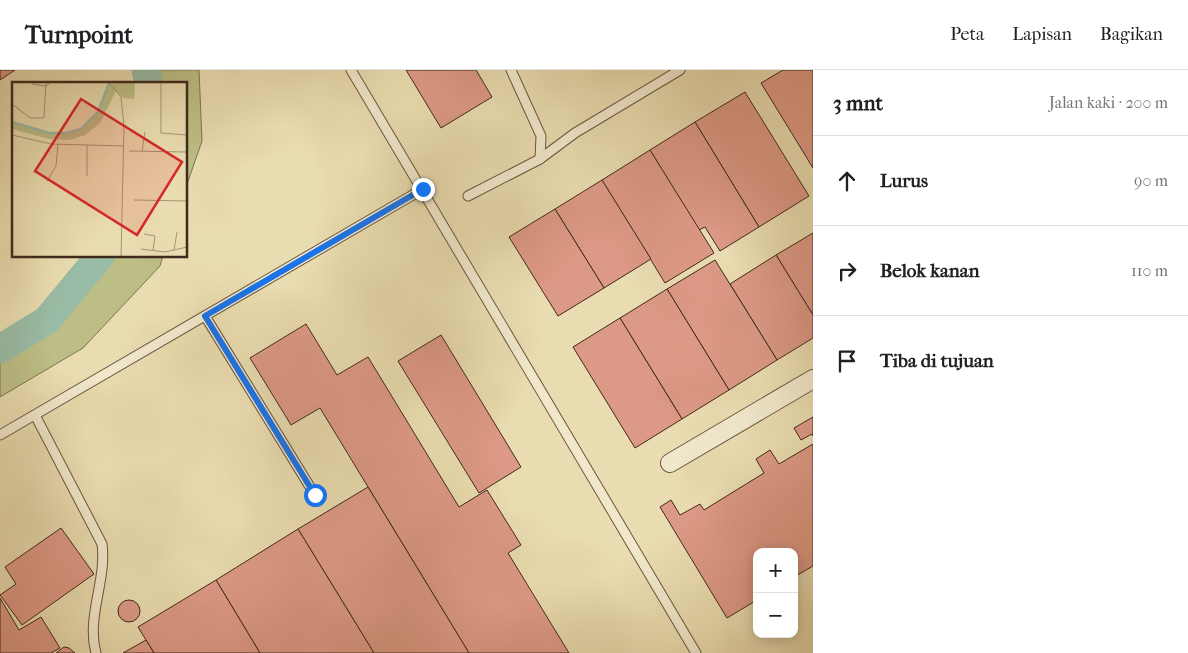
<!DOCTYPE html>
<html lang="id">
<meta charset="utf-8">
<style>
:root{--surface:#fff;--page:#f2f2f2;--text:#202124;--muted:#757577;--line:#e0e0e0}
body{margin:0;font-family:"IM FELL French Canon",serif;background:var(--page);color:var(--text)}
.controls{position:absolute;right:15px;bottom:15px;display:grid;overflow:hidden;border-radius:10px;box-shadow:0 2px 12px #0003}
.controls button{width:45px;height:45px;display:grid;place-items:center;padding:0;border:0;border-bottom:1px solid var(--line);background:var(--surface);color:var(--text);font:25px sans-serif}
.stop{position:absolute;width:15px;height:15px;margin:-11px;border:4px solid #1a73e8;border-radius:50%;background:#fff}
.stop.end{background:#1a73e8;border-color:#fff;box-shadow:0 1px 5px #0008}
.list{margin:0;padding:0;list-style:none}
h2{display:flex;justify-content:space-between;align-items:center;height:65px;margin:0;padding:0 20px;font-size:21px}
h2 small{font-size:16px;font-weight:400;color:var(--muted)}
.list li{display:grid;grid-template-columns:32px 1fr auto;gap:15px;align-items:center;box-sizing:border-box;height:90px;padding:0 20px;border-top:1px solid var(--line)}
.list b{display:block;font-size:19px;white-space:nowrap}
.list em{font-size:16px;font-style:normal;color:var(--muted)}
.icon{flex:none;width:28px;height:28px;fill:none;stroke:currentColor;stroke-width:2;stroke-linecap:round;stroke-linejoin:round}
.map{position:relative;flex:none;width:813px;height:583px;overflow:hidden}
header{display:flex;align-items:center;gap:30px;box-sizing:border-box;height:70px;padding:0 25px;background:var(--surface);border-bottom:1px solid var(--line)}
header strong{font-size:24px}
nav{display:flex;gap:28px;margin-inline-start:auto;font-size:18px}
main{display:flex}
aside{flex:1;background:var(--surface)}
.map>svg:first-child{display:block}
.green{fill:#bdbe86;stroke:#7e7451}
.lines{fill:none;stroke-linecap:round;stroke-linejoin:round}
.river{stroke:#99bca6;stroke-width:29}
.building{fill:#dc9985;stroke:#40291c}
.lane-casing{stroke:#6a5641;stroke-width:11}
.street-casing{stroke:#6a5641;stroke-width:20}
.lane{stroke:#f1e8cc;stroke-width:9}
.street{stroke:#f1e8cc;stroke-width:18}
.route{stroke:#1a73e8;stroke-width:6}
.inset-river{fill:none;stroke:#99bca6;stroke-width:2.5}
.inset-road{fill:none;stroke:#a59475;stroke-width:1}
.view{fill:#d62828;fill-opacity:0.15;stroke:#d62828;stroke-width:2.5}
.inset-edge{fill:none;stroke:#40291c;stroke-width:2.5}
</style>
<header>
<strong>Turnpoint</strong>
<nav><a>Peta</a><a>Lapisan</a><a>Bagikan</a></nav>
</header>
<main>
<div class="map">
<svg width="813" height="583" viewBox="0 0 813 583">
<rect width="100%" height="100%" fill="#e9dcb0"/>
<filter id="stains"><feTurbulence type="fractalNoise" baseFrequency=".004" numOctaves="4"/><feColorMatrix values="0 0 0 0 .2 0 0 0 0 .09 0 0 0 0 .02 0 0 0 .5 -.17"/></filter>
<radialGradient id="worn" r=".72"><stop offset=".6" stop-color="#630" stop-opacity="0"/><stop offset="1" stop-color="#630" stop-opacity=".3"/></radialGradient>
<!-- green -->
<g class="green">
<polygon points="146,0 199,0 202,71 186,117 186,14 149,14"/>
<polygon points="100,186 163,186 160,196 83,278 0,327 0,279 47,250"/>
</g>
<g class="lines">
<!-- river -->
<g class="river">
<polyline points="146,0 149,14"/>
<polyline points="0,279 47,250 100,186"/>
</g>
</g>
<!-- building -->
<g class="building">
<polygon points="0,0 15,0 0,10"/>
<polygon points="406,0 476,0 492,27 441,58"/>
<polygon points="783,0 813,0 813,98 761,13"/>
<polygon points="745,22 809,126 759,157 695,52"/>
<polygon points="695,52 759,157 720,181 705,157 699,160 650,80"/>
<polygon points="650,80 714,183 665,213 602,110"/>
<polygon points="602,110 651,189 604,218 555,139"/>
<polygon points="555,139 604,218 558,246 509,167"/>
<polygon points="813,163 813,245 776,185"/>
<polygon points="776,185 813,245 813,268 777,290 730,214"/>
<polygon points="715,190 777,290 729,320 667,219"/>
<polygon points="667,219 729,320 682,349 620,248"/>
<polygon points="620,248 682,349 635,378 573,277"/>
<polygon points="306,254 337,305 368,287 459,437 487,420 521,475 508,483 569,583 469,583 320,338 291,355 250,288"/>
<polygon points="441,265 521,397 479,423 398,291"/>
<polygon points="813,347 813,366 812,364 801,370 794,358"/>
<polygon points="813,374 813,496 794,507 794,482 757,482 757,530 727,548 660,437 671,430 680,445 700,434 704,440 764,403 756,389 770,380 779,394"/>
<polygon points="368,417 469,583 374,583 298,459"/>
<polygon points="61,458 94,504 22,555 0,525 16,514 5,497"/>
<polygon points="298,459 374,583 260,583 216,510"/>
<polygon points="216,510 260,583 154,583 138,557"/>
<polygon points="0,528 19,560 41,547 60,578 51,583 0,583"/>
<circle cx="129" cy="541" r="11"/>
<polygon points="146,570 154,583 123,583"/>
<polygon points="64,577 69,578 75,583 56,583"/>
</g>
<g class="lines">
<defs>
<g id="lane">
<polyline points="351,0 696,583"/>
<polyline points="511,0 541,66 540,89"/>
<polyline points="468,126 540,89 575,63 680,0"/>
<polyline points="205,246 315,425"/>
<path d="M35 345 102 474C107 510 86 547 96 583"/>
<polyline points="0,365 423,119"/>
</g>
<polyline id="street" points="670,393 813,309"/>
</defs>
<!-- lane casing -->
<use href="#lane" class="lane-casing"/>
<!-- street casing -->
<use href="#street" class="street-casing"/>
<!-- lane -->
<use href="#lane" class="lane"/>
<!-- street -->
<use href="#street" class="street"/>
</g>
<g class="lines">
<!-- route -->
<polyline class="route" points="315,425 205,246 423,119"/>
</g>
<!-- overview -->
<g transform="translate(12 12)">
<rect width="175" height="175" fill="#e9dcb0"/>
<path d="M97 1H123L122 17 112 16 104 9 88 41 73 53 57 58 37 57 0 47V40L37 51H55L69 47 86 31Z" fill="#bdbe86"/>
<path class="inset-river" d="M0 40 37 51H55L69 47 86 30 97 1"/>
<path class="inset-road" d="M97 1 109 15 112 44 109 174M149 1V51L175 53M20 2 34 4 38 1M0 22 18 36H32L34 1M0 53 39 62 112 64M117 69 175 70M130 69 133 50M75 94V63M35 99 44 84 46 62M122 118 175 119M132 152 143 154 141 168M129 167 153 170 175 165M162 168 165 150"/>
<path class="view" d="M69 17 170 80 125 153 23 89Z"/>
<rect width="175" height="175" class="inset-edge"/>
</g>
<rect width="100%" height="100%" filter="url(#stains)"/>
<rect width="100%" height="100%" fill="url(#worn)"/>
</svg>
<div class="controls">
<button>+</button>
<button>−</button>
</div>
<div class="stop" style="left:315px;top:425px"></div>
<div class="stop end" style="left:423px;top:119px"></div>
</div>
<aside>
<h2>3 mnt<small>Jalan kaki · 200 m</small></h2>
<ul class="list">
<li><svg class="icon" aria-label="ahead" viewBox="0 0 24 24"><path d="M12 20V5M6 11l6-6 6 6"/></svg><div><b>Lurus</b></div><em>90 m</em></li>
<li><svg class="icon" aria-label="right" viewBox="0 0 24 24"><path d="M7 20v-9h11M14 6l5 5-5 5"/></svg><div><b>Belok kanan</b></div><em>110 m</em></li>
<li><svg class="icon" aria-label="arrive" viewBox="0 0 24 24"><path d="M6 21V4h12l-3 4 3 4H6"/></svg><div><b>Tiba di tujuan</b></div></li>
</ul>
</aside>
</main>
